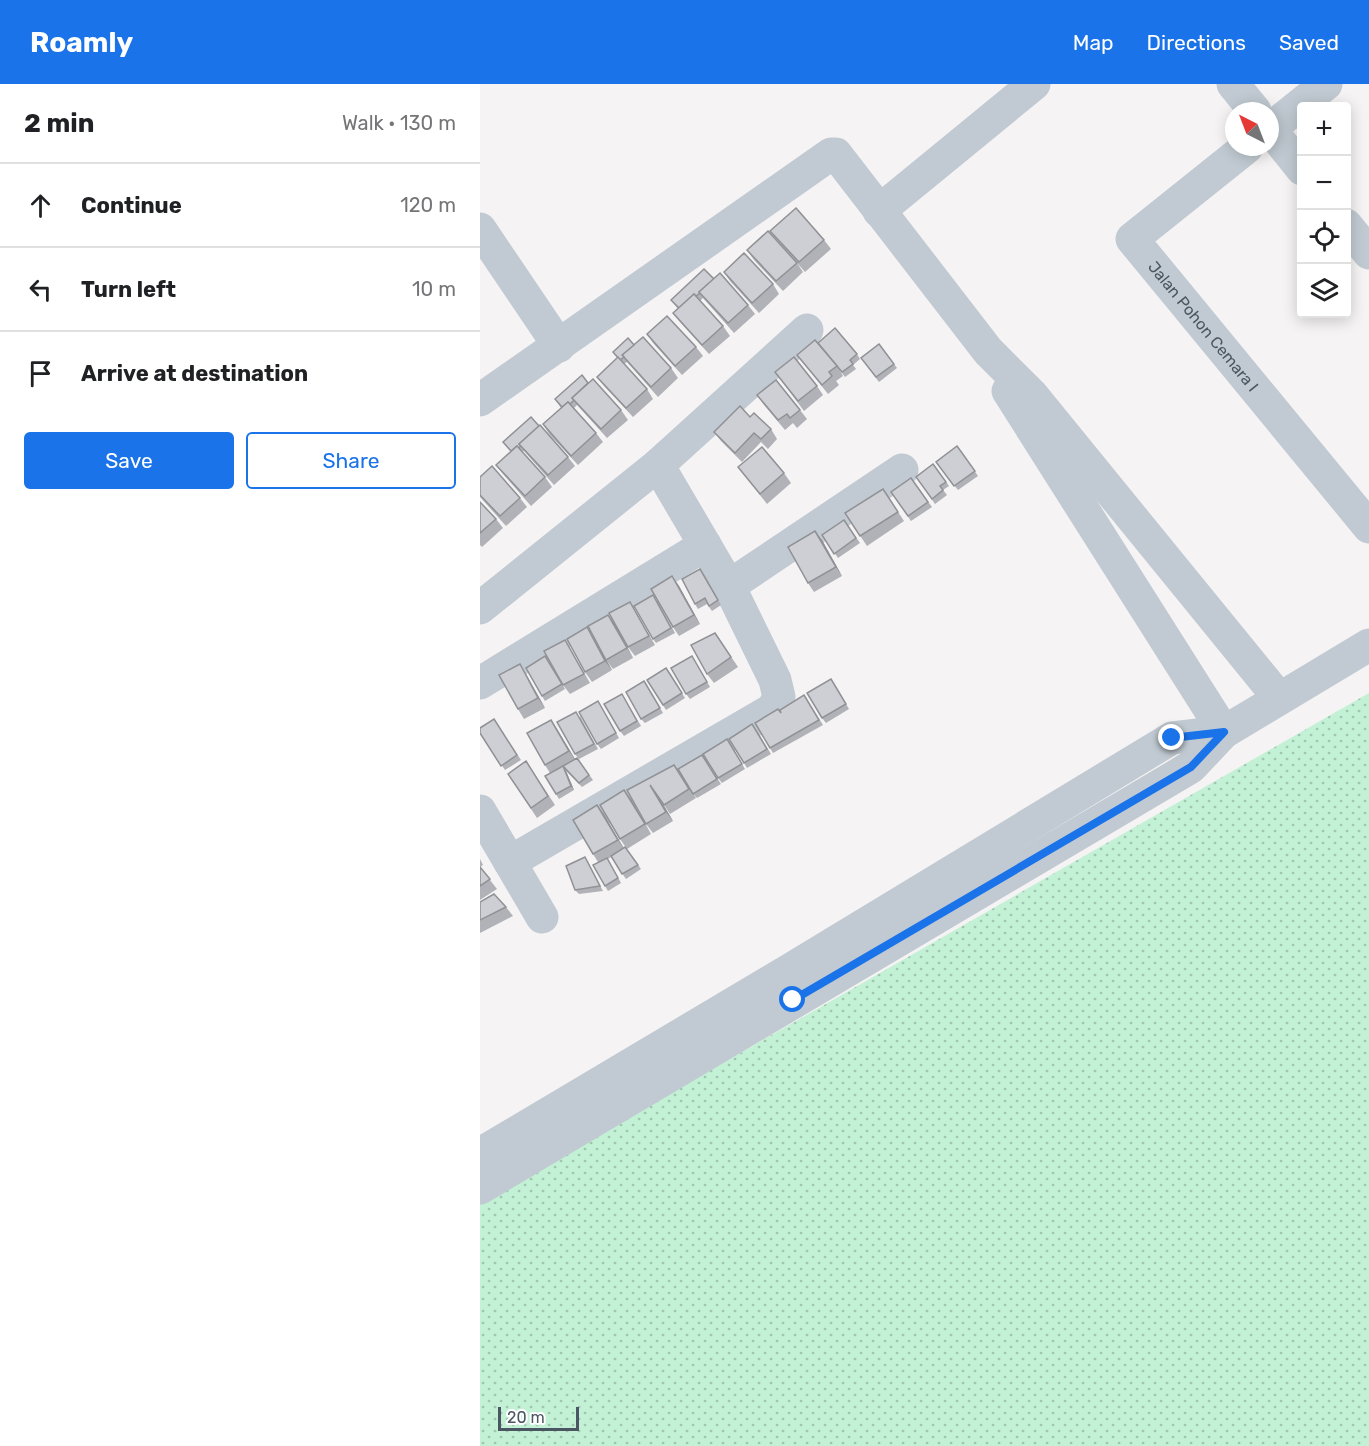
<!DOCTYPE html>
<meta charset="utf-8">
<style>
:root{--surface:#fff;--page:#f2f2f2;--text:#202124;--muted:#757577;--line:#e0e0e0;--accent:#1a73e8}
body{margin:0;font-family:Rubik,sans-serif;background:var(--page);color:var(--text)}
.controls{position:absolute;right:18px;top:18px;display:grid;overflow:hidden;border-radius:6px;box-shadow:0 3px 15px #0003}
.controls button{width:54px;height:54px;display:grid;place-items:center;padding:0;border:0;border-bottom:2px solid var(--line);background:var(--surface);color:var(--text);font:30px sans-serif}
.compass{position:absolute;left:745px;top:18px;width:54px;height:54px;border-radius:50%;background:var(--surface);box-shadow:0 3px 15px #0003;rotate:318deg}
.scale{position:absolute;left:18px;bottom:15px;width:81px;box-sizing:border-box;padding-left:6px;border:3px solid #4a5661;border-top:0;font-size:16px;line-height:21px;white-space:nowrap;color:#4a5661;-webkit-text-stroke:4px #fff;paint-order:stroke}
.stop{position:absolute;width:18px;height:18px;margin:-14px;border:4px solid #1a73e8;border-radius:50%;background:#fff}
.stop.end{background:#1a73e8;border-color:#fff;box-shadow:0 2px 6px #0008}
.list{margin:0;padding:0;list-style:none}
h2{display:flex;justify-content:space-between;align-items:center;height:78px;margin:0;padding:0 24px;font-size:26px}
h2 small{font-size:20px;font-weight:400;color:var(--muted)}
.list li{display:grid;grid-template-columns:39px 1fr auto;gap:18px;align-items:center;box-sizing:border-box;height:84px;padding:0 24px;border-top:2px solid var(--line)}
.list b{display:block;font-size:22px;white-space:nowrap}
.list em{font-size:20px;font-style:normal;color:var(--muted)}
.actions{display:flex;gap:12px;padding:18px 24px}
.actions a{flex:1;padding:14px 0;border:2px solid var(--accent);border-radius:6px;text-align:center;font-size:21px;color:var(--accent)}
.actions .main{background:var(--accent);color:#fff}
.icon{flex:none;width:33px;height:33px;fill:none;stroke:currentColor;stroke-width:2;stroke-linecap:round;stroke-linejoin:round}
.map{position:relative;flex:none;width:889px;height:1362px;overflow:hidden}
header{display:flex;align-items:center;gap:36px;box-sizing:border-box;height:84px;padding:0 30px;background:var(--accent);color:#fff}
header strong{font-size:28px}
nav{display:flex;gap:33px;margin-inline-start:auto;font-size:21px}
main{display:flex}
aside{flex:1;background:var(--surface)}
.map>svg:first-child{display:block}
.grass{fill:url(#grass-dots)}
.lines{fill:none;stroke-linecap:round;stroke-linejoin:round}
.minor{stroke:#c1cad2;stroke-width:33}
.wall{fill:#b0b2b7}
.shaded-wall{fill:#909195}
.building{fill:#cdcfd5;stroke:#909195;stroke-width:1.5}
.route{stroke:#1a73e8;stroke-width:8}
.labels{text-anchor:middle;dominant-baseline:central;stroke-width:5;stroke-linejoin:round;paint-order:stroke}
.street-label{font-size:16px;fill:#4a5661;stroke:#fff}
</style>
<header>
<strong>Roamly</strong>
<nav><a>Map</a><a>Directions</a><a>Saved</a></nav>
</header>
<main>
<aside>
<h2>2 min<small>Walk · 130 m</small></h2>
<ul class="list">
<li><svg class="icon" aria-label="ahead" viewBox="0 0 24 24"><path d="M12 20V5M6 11l6-6 6 6"/></svg><div><b>Continue</b></div><em>120 m</em></li>
<li><svg class="icon" aria-label="left" viewBox="0 0 24 24"><path d="M17 20v-9H6M10 6l-5 5 5 5"/></svg><div><b>Turn left</b></div><em>10 m</em></li>
<li><svg class="icon" aria-label="arrive" viewBox="0 0 24 24"><path d="M6 21V4h12l-3 4 3 4H6"/></svg><div><b>Arrive at destination</b></div></li>
</ul>
<div class="actions"><a class="main">Save</a><a>Share</a></div>
</aside>
<div class="map">
<svg width="889" height="1362" viewBox="0 0 889 1362">
<defs>
<pattern id="grass-dots" width="8" height="8" patternUnits="userSpaceOnUse" patternTransform="scale(1.5)"><rect width="8" height="8" fill="#c3f1d5"/><path d="M2 2h.1M6 6h.1" fill="none" stroke="#a0c6b0" stroke-width="1.8" stroke-linecap="round"/></pattern>
</defs>
<rect width="100%" height="100%" fill="#f5f3f3"/>
<!-- grass -->
<polygon class="grass" points="889,609 889,1362 0,1362 0,1118"/>
<g class="lines">
<!-- minor -->
<g class="minor">
<polyline points="753,0 775,27"/>
<polyline points="790,45 846,0"/>
<polyline points="790,45 822,85"/>
<path id="s1" d="M767 63 652 155 889 443"/>
<polyline points="399,127 554,0"/>
<polyline points="866,141 889,169"/>
<polyline points="0,145 79,262"/>
<polyline points="528,307 744,648"/>
<polyline points="0,316 351,70 356,70 508,267 552,311 799,614"/>
<polyline points="249,502 422,386"/>
<polyline points="0,524 178,381 327,246"/>
<polyline points="0,599 225,461"/>
<polyline points="0,727 62,833"/>
<polyline points="30,778 293,625 299,613 295,596 249,502 178,381"/>
<polyline points="0,1070 313,884 692,654 744,648"/>
<polyline points="0,1104 711,683 744,648 889,561"/>
</g>
</g>
<!-- wall -->
<g class="wall">
<polygon points="290,147 344,156 351,165 325,188 297,156"/>
<polygon points="267,166 317,179 323,188 303,207 274,176"/>
<polygon points="244,188 293,200 299,210 279,229 250,197"/>
<polygon points="234,195 268,221 275,230 254,249 223,214 220,217 243,242 250,252 229,270 200,238 193,229 198,225 191,216"/>
<polygon points="167,250 216,263 223,272 202,291 173,259"/>
<polygon points="399,260 417,284 399,298 381,274"/>
<polygon points="154,261 191,284 198,294 178,313 147,278 144,280 167,305 173,315 153,333 124,302 117,293 138,274 133,268"/>
<polygon points="340,262 377,270 380,275 373,281 376,285 365,293 359,285 363,292 356,297 359,301 348,310 317,271"/>
<polygon points="295,288 337,302 343,311 324,327"/>
<polygon points="108,299 141,326 148,336 127,354 97,321 94,324 116,349 123,358 98,381 69,350 63,340 81,324 75,315"/>
<polygon points="277,311 320,326 327,335 317,344 313,339 305,346 284,321"/>
<polygon points="270,333 291,345 297,355 288,365 281,358 262,378 241,357 234,348"/>
<polygon points="23,358 88,373 95,382 74,401 44,367 42,368 65,393 72,403 51,422 23,390 16,381 31,368"/>
<polygon points="477,362 498,392 478,406 456,378"/>
<polygon points="453,380 469,402 463,406 467,411 455,420 436,393"/>
<polygon points="258,383 304,389 311,399 287,420"/>
<polygon points="0,392 40,414 47,423 26,442 0,413"/>
<polygon points="431,394 452,423 431,437 411,408"/>
<polygon points="403,405 424,437 387,462 365,429"/>
<polygon points="0,418 16,435 23,444 2,463 0,461"/>
<polygon points="364,436 380,459 358,474 342,451"/>
<polygon points="342,456 362,492 334,508 328,499"/>
<polygon points="224,490 241,521 232,527 227,520 218,525 215,520"/>
<polygon points="192,492 199,502 220,540 199,552 193,543"/>
<polygon points="177,516 195,549 176,559 173,555"/>
<polygon points="150,518 156,528 175,561 155,572 148,563"/>
<polygon points="128,531 135,540 153,574 133,585 126,576"/>
<polygon points="107,543 113,553 132,586 112,598 105,588"/>
<polygon points="235,549 258,583 234,599 227,590"/>
<polygon points="85,556 91,566 110,599 90,610 83,601"/>
<polygon points="68,577 85,605 65,617 62,612"/>
<polygon points="215,577 230,603 210,615 206,610"/>
<polygon points="190,589 205,614 186,626 167,596"/>
<polygon points="46,590 65,624 44,635 38,625"/>
<polygon points="351,595 369,625 346,639 342,634"/>
<polygon points="167,602 183,629 165,639 161,635"/>
<polygon points="142,610 161,642 144,652 140,647"/>
<polygon points="324,611 343,641 293,669 290,664 301,629"/>
<polygon points="118,617 139,654 121,665 117,660"/>
<polygon points="100,632 118,665 99,675 95,670"/>
<polygon points="14,635 41,676 25,686 0,649"/>
<polygon points="71,636 77,645 95,675 97,674 113,696 102,703 86,687 94,706 79,715 76,710 70,689 65,681"/>
<polygon points="276,645 291,670 267,684 264,679"/>
<polygon points="250,660 265,685 242,699 238,694"/>
<polygon points="222,671 241,700 217,714 213,710"/>
<polygon points="46,677 75,721 57,734 28,690"/>
<polygon points="194,681 216,714 190,730 179,713 193,737 173,749 166,740 147,706"/>
<polygon points="151,715 171,750 147,765 140,755"/>
<polygon points="117,721 144,764 145,763 161,785 146,795 131,773 128,775 141,799 128,807 125,802 118,778 113,770"/>
<polygon points="0,775 3,781 0,783"/>
<polygon points="108,778 123,807 99,810 95,806"/>
<polygon points="0,783 17,805 0,816"/>
<polygon points="0,818 26,823 33,832 0,849"/>
</g>
<!-- shaded-wall -->
<g class="shaded-wall">
<polygon points="335,447 342,456 362,492 356,483"/>
<polygon points="192,492 199,502 220,540 214,531"/>
<polygon points="128,531 135,540 153,574 147,564"/>
<polygon points="107,543 113,553 132,586 125,577"/>
<polygon points="40,580 46,590 65,624 58,614"/>
<polygon points="71,636 77,645 96,677 89,667"/>
<polygon points="83,682 86,687 94,706 91,702"/>
<polygon points="170,701 177,710 193,737 186,728"/>
<polygon points="144,706 151,715 171,750 165,740"/>
<polygon points="117,721 124,730 144,765 138,756"/>
</g>
<!-- building -->
<g class="building">
<polygon points="316,124 344,156 319,178 290,147"/>
<polygon points="288,147 317,179 296,197 267,166"/>
<polygon points="264,169 293,200 272,219 244,188"/>
<polygon points="224,185 234,195 219,208 220,209 216,212 214,210 199,224 191,216"/>
<polygon points="240,189 268,221 248,239 219,208"/>
<polygon points="214,210 243,242 222,261 193,229"/>
<polygon points="187,232 216,263 195,282 167,250"/>
<polygon points="355,244 377,270 370,276 373,280 362,288 338,259"/>
<polygon points="163,253 191,284 171,303 142,271"/>
<polygon points="148,254 154,261 142,271 144,273 140,276 133,268"/>
<polygon points="335,256 357,282 349,288 352,292 342,301 317,271"/>
<polygon points="399,260 414,280 396,293 381,274"/>
<polygon points="138,273 167,305 146,324 117,293"/>
<polygon points="314,273 337,302 318,317 295,288"/>
<polygon points="102,291 108,299 92,314 94,316 90,320 88,318 82,323 75,315"/>
<polygon points="113,295 141,326 121,345 92,314"/>
<polygon points="296,296 320,326 310,334 307,330 298,336 277,311"/>
<polygon points="88,318 116,349 91,372 63,340"/>
<polygon points="260,322 270,333 274,329 291,345 281,355 274,349 255,369 234,348"/>
<polygon points="51,333 59,342 39,360 41,362 38,364 37,362 31,367 23,358"/>
<polygon points="60,341 88,373 68,391 39,360"/>
<polygon points="37,362 65,393 45,412 16,381"/>
<polygon points="477,362 495,387 474,402 456,378"/>
<polygon points="282,363 304,389 280,410 258,383"/>
<polygon points="453,380 466,398 460,402 463,406 452,415 436,393"/>
<polygon points="12,382 40,414 20,432 0,411 0,393"/>
<polygon points="431,394 448,418 428,432 411,408"/>
<polygon points="403,405 418,428 380,452 365,429"/>
<polygon points="0,418 16,435 0,449"/>
<polygon points="364,436 376,454 354,470 342,451"/>
<polygon points="335,447 356,483 328,499 308,463"/>
<polygon points="220,485 238,516 229,522 225,514 215,520 202,495"/>
<polygon points="192,492 214,531 193,543 171,505"/>
<polygon points="173,511 191,544 173,555 154,522"/>
<polygon points="150,518 169,552 148,563 129,529"/>
<polygon points="128,531 147,564 126,576 108,542"/>
<polygon points="107,543 125,577 105,588 87,555"/>
<polygon points="235,549 251,573 227,590 211,561"/>
<polygon points="85,556 104,590 83,601 64,567"/>
<polygon points="65,572 82,600 62,612 46,584"/>
<polygon points="212,572 227,598 206,610 191,584"/>
<polygon points="40,580 58,614 38,625 19,591"/>
<polygon points="186,584 202,609 183,621 167,596"/>
<polygon points="351,595 366,620 342,634 327,609"/>
<polygon points="164,597 180,624 161,635 146,608"/>
<polygon points="142,610 157,637 140,647 124,620"/>
<polygon points="324,611 339,636 290,664 275,639 298,625 301,629 300,626"/>
<polygon points="118,617 136,649 117,660 99,628"/>
<polygon points="96,628 114,660 95,670 77,638"/>
<polygon points="14,635 37,671 21,682 0,649 0,644"/>
<polygon points="71,636 89,667 65,681 47,649"/>
<polygon points="272,640 287,665 264,679 249,655"/>
<polygon points="247,655 262,680 238,694 223,670"/>
<polygon points="222,671 237,695 213,710 198,685"/>
<polygon points="97,674 109,691 99,699 83,682"/>
<polygon points="46,677 68,712 51,724 28,690"/>
<polygon points="194,681 209,705 184,721 170,701 186,728 166,740 147,706"/>
<polygon points="83,682 91,702 76,710 65,692"/>
<polygon points="144,706 165,740 140,755 120,721"/>
<polygon points="117,721 138,756 113,770 93,736"/>
<polygon points="145,763 158,781 142,790 131,772"/>
<polygon points="105,773 120,802 95,806 86,782"/>
<polygon points="127,774 138,794 125,802 113,781"/>
<polygon points="0,783 10,795 0,802"/>
<polygon points="14,810 26,823 0,836 0,818"/>
</g>
<g class="lines">
<!-- route -->
<polyline class="route" points="313,916 711,683 744,648 692,654"/>
</g>
<g class="labels">
<!-- street labels -->
<g class="street-label">
<text stroke="none"><textPath href="#s1" startOffset="260">Jalan Pohon Cemara I</textPath></text>
</g>
</g>
</svg>
<div class="controls">
<button>+</button>
<button>−</button>
<button><svg class="icon" aria-label="locate" viewBox="0 0 24 24"><circle cx="12" cy="12" r="6"/><path d="M12 2v4M12 18v4M2 12h4M18 12h4"/></svg></button>
<button><svg class="icon" aria-label="layers" viewBox="0 0 24 24"><path d="M12 4l9 5-9 5-9-5zM3 14l9 5 9-5"/></svg></button>
</div>
<svg class="compass" viewBox="-18 -18 36 36"><path d="M0-13l5 13h-10z" fill="#e53935"/><path d="M0 13l5-13h-10z" fill="#757577"/></svg>
<div class="scale">20 m</div>
<div class="stop" style="left:313px;top:916px"></div>
<div class="stop end" style="left:692px;top:654px"></div>
</div>
</main>
